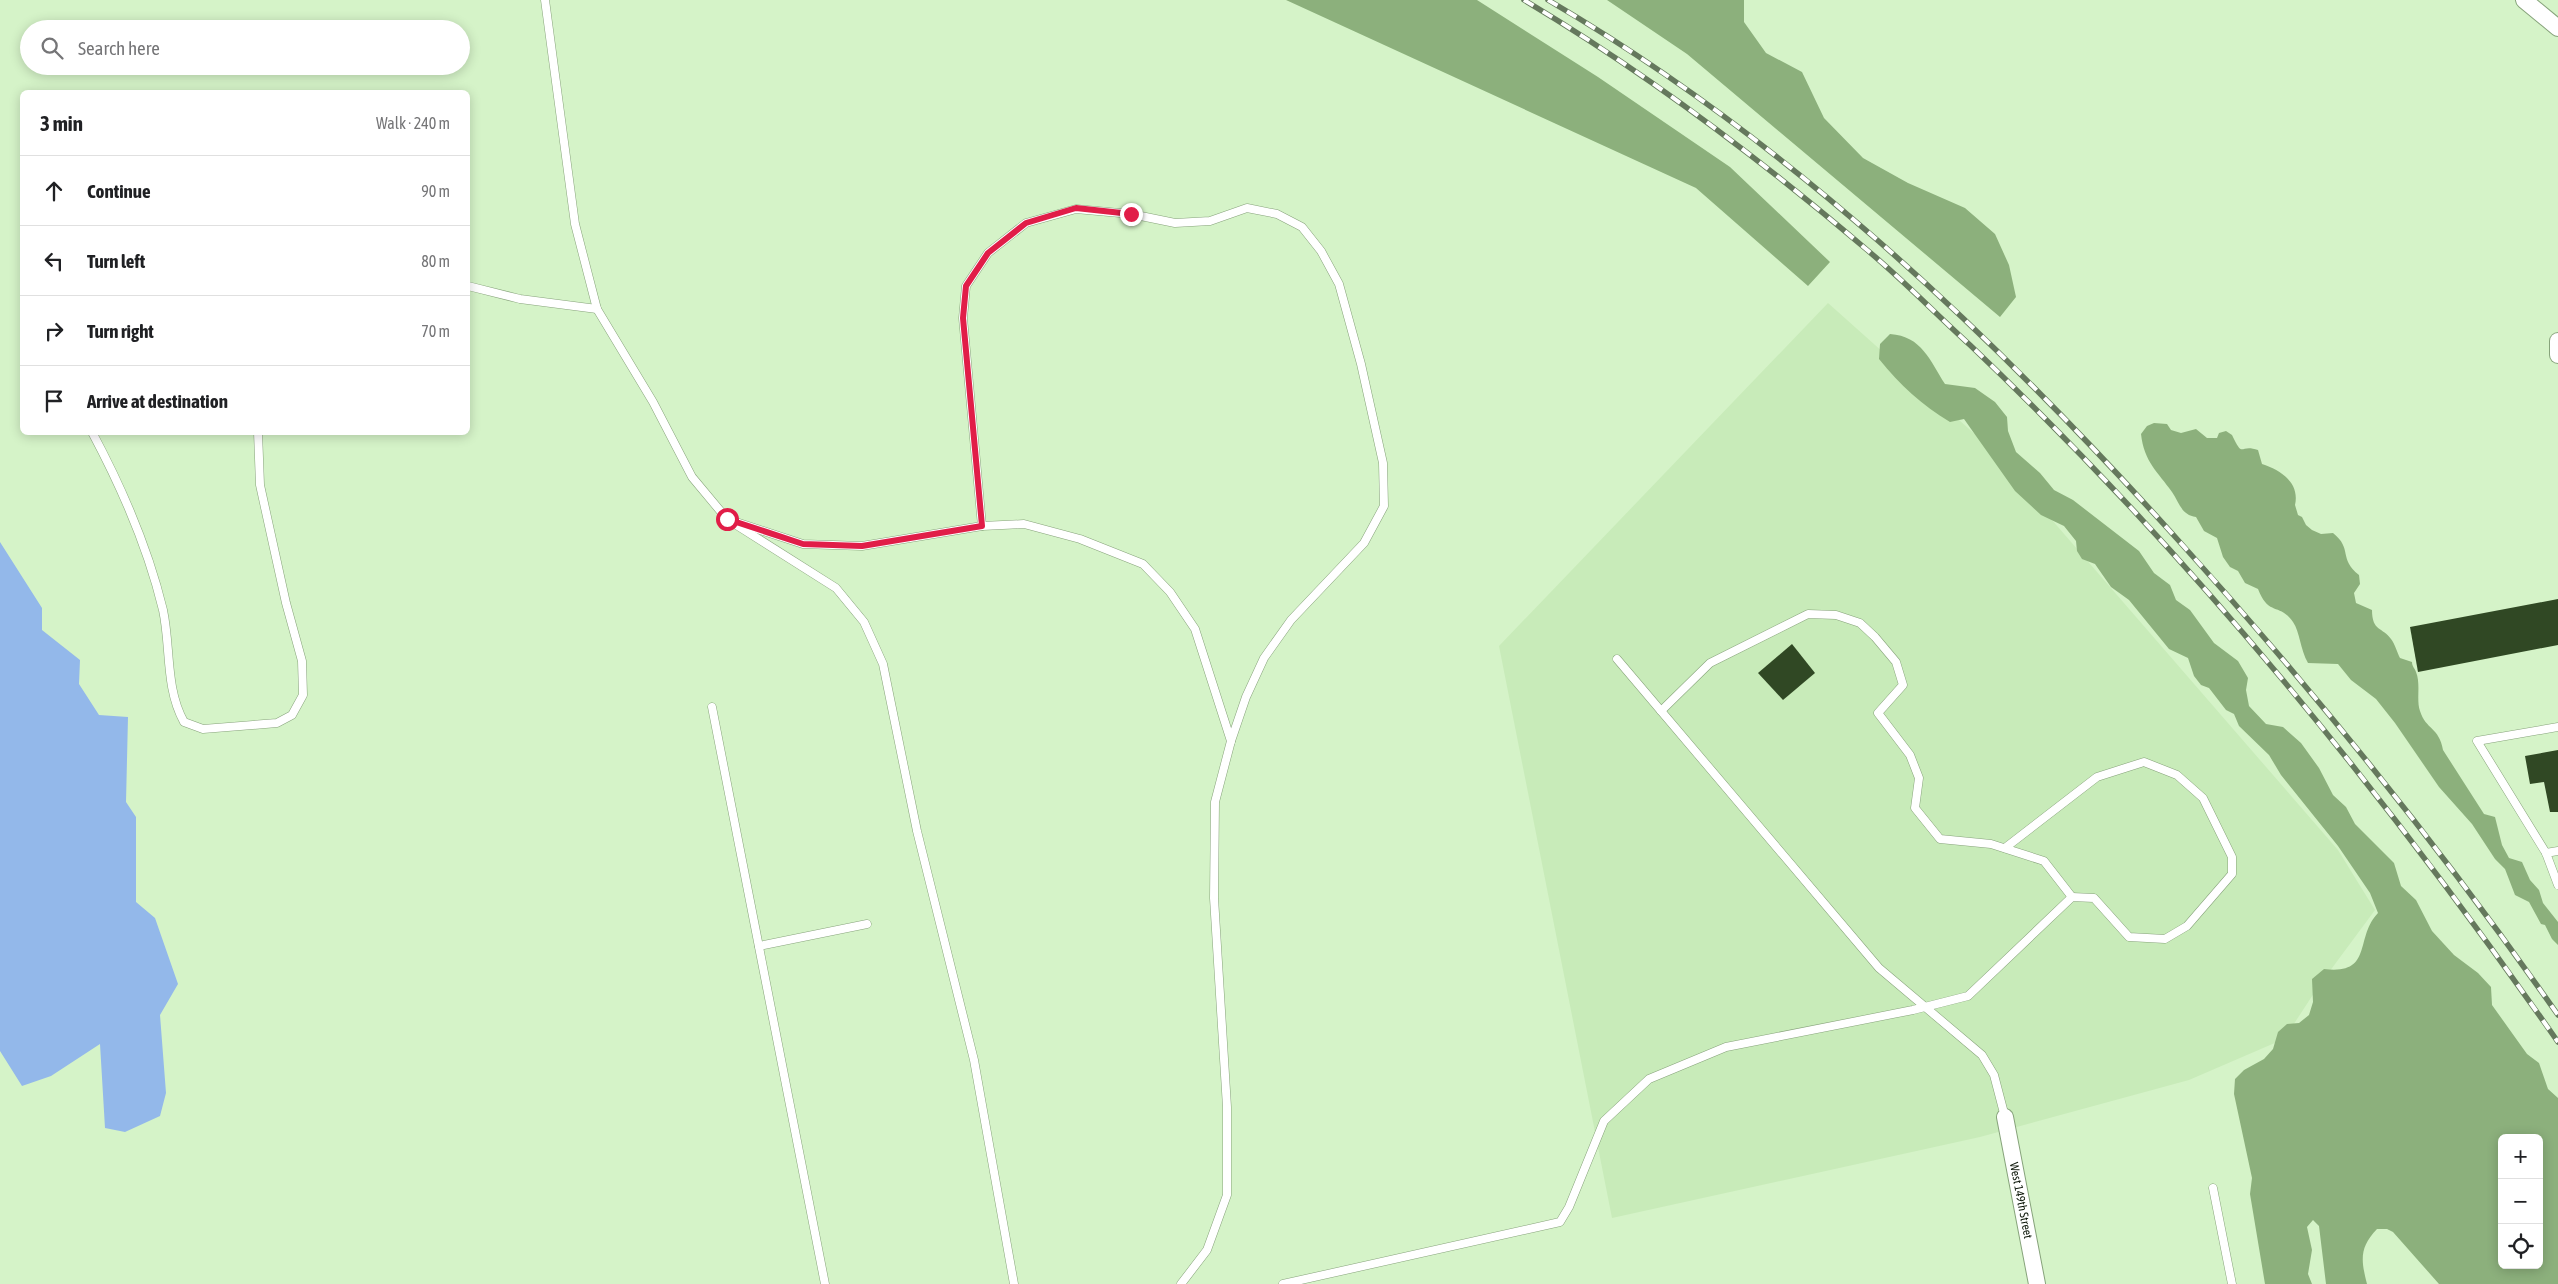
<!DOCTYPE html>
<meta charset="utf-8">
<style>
:root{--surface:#fff;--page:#f2f2f2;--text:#202124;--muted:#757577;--line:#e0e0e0}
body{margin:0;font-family:"Asap Condensed",sans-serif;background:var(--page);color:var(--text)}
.controls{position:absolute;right:15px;bottom:15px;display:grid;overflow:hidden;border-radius:8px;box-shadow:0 2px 12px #0003}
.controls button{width:45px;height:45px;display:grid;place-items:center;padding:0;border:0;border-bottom:1px solid var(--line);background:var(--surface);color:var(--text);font:25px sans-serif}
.stop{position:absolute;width:15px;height:15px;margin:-11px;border:4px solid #e11d48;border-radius:50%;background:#fff}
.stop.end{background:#e11d48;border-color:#fff;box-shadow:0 1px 5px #0008}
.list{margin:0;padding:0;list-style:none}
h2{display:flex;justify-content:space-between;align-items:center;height:65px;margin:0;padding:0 20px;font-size:21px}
h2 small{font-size:16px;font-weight:400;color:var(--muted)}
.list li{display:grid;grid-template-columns:32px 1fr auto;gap:15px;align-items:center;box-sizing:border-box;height:70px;padding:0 20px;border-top:1px solid var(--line)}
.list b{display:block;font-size:19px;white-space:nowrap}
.list em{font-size:16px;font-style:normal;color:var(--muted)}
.icon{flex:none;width:28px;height:28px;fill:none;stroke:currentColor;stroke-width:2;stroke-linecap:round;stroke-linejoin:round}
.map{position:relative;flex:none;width:2558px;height:1284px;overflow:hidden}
.search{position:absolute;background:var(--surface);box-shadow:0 2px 12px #0003;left:20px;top:20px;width:450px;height:55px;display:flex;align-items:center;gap:12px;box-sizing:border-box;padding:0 18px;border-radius:28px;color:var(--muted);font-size:19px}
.panel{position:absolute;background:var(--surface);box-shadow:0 2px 12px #0003;left:20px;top:90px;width:450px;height:345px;border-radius:8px}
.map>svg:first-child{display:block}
.built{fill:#c8ebb9}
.forest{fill:#8cb07c;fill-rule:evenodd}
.water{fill:#93b8ea}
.building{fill:#304824}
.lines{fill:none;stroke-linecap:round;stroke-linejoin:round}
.lane-casing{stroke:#87a37b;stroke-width:9}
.street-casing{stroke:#87a37b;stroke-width:18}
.lane{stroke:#fff;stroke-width:8}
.street{stroke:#fff;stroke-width:16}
.rail-casing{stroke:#65785d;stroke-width:5.5}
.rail{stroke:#fff;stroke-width:4;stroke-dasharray:11;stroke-linecap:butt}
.route{stroke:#e11d48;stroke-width:6}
.labels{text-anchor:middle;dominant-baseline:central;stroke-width:5;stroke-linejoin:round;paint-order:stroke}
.street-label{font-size:12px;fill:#091305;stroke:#fff}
</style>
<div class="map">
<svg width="2558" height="1284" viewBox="0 0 2558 1284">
<rect width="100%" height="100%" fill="#d5f3c8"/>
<!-- built -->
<polygon class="built" points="1828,303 1987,445 2338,850 2375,910 2318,987 2284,1039 2189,1080 1980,1137 1612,1218 1499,646"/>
<!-- forest -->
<g class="forest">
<polygon points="1286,0 1477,0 1598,77 1730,167 1830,262 1808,286 1696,188"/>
<polygon points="1607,0 1744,0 1744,22 1766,53 1802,72 1824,118 1863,158 1908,183 1965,208 1995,234 2009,265 2016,297 2000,317 1687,54"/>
<path d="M1890 334C1922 336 1930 361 1945 384L1975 388 1995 402 2007 417 2008 431 2016 452 2040 473 2054 490 2073 500 2139 551 2154 573 2170 585 2176 600 2190 610 2214 643 2238 661 2248 678 2246 690 2249 706 2266 724 2283 727 2301 743 2319 768 2333 795 2346 807 2355 824 2394 863 2401 886 2416 900 2432 931 2454 955 2478 973 2491 987 2492 1005 2527 1054 2539 1063 2548 1089 2558 1098V1284H2439L2393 1232 2387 1229H2377C2359 1248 2361 1260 2367 1284H2326L2319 1226 2313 1220 2307 1227 2312 1250 2308 1274 2312 1284H2265L2250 1194 2252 1178 2234 1094 2235 1079 2244 1070 2264 1059 2273 1049 2278 1032 2287 1024 2299 1023 2309 1015 2313 1002 2312 979 2324 969C2374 975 2354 938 2378 913L2370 893 2338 846 2281 775 2269 755 2239 726 2234 714 2226 710 2209 688 2201 685 2194 676 2188 658 2169 649 2129 600 2111 587 2095 564 2082 559 2077 551 2076 541 2064 526 2041 515 2015 491 1964 419 1950 422C1922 405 1900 385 1879 359L1880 344ZM2502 1138H2539V1265H2502Z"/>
<path d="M2154 423 2167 424 2171 430 2181 433 2196 429 2207 438H2217L2219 433 2226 431 2232 435C2244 460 2239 443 2258 450L2262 464C2281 470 2300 483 2295 505L2298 515 2302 517 2306 525 2312 530 2321 534 2333 533C2353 549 2338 558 2359 575L2360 584 2354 593 2356 603 2372 610C2372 632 2383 627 2391 639 2395 644 2397 652 2400 658L2412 662C2412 667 2415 668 2416 672 2421 684 2416 700 2420 711 2426 730 2439 727 2443 750L2484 814 2495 817 2502 845 2509 858 2522 862 2530 880 2539 890 2543 903 2558 922V945L2552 939 2545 925 2541 924 2529 902 2515 895 2505 869 2495 859 2472 824 2439 787 2395 723 2376 699 2351 680 2338 664 2308 663C2300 649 2300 632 2293 622 2279 602 2269 617 2258 589L2245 583 2238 571 2230 567 2223 557 2217 538 2204 531 2196 517C2181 515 2179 502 2172 492 2158 472 2144 462 2141 434L2147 426Z"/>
</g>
<!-- water -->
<polygon class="water" points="0,542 42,608 42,630 80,660 79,684 99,715 128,717 126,802 136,817 136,902 155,918 178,984 160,1015 166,1093 160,1116 125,1132 105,1128 100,1044 51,1076 22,1086 0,1051"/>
<!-- building -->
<g class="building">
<polygon points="2558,599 2558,645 2418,672 2410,627"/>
<polygon points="1792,644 1815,673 1783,700 1758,673"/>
<polygon points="2558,750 2558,812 2550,812 2544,782 2530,784 2525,756"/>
</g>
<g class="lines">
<defs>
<g id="lane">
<polyline points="545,0 575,224 597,309 653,402 692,477 727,519 836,588 864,622 883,664 917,831 974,1060 1014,1284"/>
<polyline points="468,286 520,299 597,309"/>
<path d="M92 432C122 488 148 548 163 610 171 647 165 688 184 722L203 729 277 723 292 715 303 695 302 661 286 603 260 485 258 432"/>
<polyline points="727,519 803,544 862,546 982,526 963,318 966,286 988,253 1026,223 1076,209 1131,214 1175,223 1210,221 1247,208 1277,214 1302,227 1321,251 1339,284 1361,364 1383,463 1384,506 1364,543 1291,620 1264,658 1246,697 1231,741 1215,802 1214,898 1227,1107 1227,1195 1207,1250 1181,1284"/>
<polyline points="982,526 1024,524 1080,539 1143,564 1170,592 1195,629 1231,741"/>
<polyline points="1617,659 1879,968 1982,1055 1994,1075 2005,1117"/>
<polyline points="712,707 825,1284"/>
<polyline points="1661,711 1710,663 1808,614 1836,615 1860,623 1875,637 1896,662 1903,685 1878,713 1910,755 1919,778 1915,808 1940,839 1991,844 2044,861 2072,897"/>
<polyline points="2558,727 2477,741 2546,853 2558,885"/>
<polyline points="2546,853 2558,851"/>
<polyline points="759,946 867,924"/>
<polyline points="2213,1188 2232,1284"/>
<polyline points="1283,1284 1560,1222 1569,1207 1604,1121 1649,1079 1726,1047 1913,1010 1968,996 2072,897 2094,898 2129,937 2165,939 2187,926 2232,874 2232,857 2203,798 2177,775 2144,762 2097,777 2005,848"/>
</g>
<g id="street">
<polyline points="2524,0 2558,28"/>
<polyline points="2558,355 2558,341"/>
<path id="s1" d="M2005 1117 2037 1284"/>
</g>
</defs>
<!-- lane casing -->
<use href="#lane" class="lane-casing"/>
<!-- street casing -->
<use href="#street" class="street-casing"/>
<!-- lane -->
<use href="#lane" class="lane"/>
<!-- street -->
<use href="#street" class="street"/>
<defs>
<g id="rail">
<path d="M1524 0C1645 72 1759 158 1866 249 1902 279 1935 313 1970 345 2192 556 2383 791 2558 1042"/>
<path d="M1548 0C1784 138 1986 328 2169 530 2308 683 2439 845 2558 1015"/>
</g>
</defs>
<!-- rail casing -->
<use href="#rail" class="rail-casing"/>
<!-- rail -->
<use href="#rail" class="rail"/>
</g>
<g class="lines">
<!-- route -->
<polyline class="route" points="727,519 803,544 862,546 982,526 963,318 966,286 988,253 1026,223 1076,208 1131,214"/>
</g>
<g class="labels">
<!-- street labels -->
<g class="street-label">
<text stroke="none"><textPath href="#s1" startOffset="85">West 149th Street</textPath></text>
</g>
</g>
</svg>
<div class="controls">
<button>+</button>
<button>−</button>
<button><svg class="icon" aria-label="locate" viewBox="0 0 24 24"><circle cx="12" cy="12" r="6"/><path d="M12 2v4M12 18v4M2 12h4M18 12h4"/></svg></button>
</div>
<div class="stop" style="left:727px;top:519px"></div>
<div class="stop end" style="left:1131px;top:214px"></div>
<div class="search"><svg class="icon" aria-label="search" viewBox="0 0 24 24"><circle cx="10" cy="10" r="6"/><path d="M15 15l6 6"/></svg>Search here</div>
<section class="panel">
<h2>3 min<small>Walk · 240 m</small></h2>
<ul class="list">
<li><svg class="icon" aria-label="ahead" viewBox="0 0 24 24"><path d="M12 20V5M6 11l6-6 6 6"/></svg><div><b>Continue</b></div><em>90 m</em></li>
<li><svg class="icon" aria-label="left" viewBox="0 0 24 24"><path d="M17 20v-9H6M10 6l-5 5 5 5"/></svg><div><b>Turn left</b></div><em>80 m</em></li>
<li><svg class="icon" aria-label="right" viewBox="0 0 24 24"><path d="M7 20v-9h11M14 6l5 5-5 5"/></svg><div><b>Turn right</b></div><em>70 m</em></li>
<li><svg class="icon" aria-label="arrive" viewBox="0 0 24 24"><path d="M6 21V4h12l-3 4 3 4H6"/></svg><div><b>Arrive at destination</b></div></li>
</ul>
</section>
</div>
